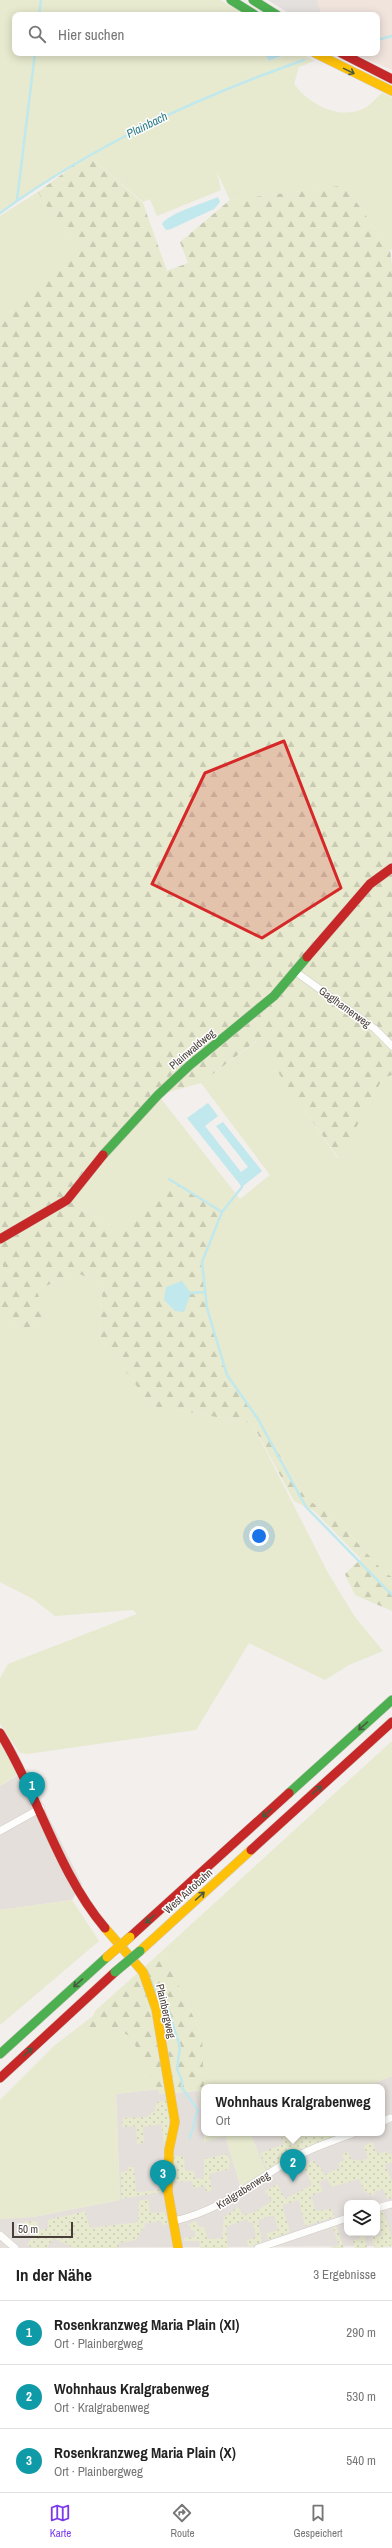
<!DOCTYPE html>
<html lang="de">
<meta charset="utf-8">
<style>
:root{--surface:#fff;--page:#f6f6f6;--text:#222;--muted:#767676;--line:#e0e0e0;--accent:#7c3aed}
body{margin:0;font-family:"Archivo Narrow",sans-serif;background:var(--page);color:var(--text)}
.controls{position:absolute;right:12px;bottom:12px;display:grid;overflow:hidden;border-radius:8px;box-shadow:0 2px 10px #0003}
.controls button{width:36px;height:36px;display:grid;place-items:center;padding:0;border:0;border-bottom:1px solid var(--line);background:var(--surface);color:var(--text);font:20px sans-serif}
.scale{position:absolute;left:12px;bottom:10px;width:61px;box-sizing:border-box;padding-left:4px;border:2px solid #483e39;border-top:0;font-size:11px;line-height:14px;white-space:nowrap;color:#483e39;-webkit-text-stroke:3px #fff;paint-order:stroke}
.you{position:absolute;left:259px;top:1536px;width:14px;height:14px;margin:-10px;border:3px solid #fff;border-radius:50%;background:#1a73e8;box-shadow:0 0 0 6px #1a73e833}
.badge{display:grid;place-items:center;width:26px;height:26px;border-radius:50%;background:var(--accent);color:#fff;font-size:13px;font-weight:700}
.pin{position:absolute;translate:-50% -33px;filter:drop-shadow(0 1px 2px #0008)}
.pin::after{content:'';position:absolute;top:21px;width:14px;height:12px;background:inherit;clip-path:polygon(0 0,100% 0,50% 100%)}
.popup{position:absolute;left:201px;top:2084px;width:184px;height:52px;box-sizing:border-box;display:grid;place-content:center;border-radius:8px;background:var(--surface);filter:drop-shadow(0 1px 3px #0005);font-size:13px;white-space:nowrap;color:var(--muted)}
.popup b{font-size:15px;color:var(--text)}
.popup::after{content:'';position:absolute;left:50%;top:100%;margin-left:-8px;border:8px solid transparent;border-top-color:var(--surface)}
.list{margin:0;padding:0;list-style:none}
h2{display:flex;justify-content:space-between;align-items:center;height:52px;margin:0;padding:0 16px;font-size:17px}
h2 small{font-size:13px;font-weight:400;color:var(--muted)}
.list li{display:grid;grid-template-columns:26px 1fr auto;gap:12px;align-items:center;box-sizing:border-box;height:64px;padding:0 16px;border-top:1px solid var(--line)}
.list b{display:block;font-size:15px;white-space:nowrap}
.list p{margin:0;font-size:13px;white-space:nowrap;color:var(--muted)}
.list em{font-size:13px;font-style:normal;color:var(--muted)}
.icon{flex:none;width:22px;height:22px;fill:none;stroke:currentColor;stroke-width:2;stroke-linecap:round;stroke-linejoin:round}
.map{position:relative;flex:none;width:392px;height:2248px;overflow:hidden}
.search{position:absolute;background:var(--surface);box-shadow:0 2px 10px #0003;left:12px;right:12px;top:12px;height:44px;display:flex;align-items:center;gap:10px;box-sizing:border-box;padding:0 14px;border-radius:8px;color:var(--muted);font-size:15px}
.sheet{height:244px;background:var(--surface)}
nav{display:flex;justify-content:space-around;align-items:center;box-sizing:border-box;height:56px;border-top:1px solid var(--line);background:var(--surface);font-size:11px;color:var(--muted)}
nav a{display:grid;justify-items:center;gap:2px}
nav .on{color:var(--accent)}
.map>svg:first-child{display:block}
.residential{fill:#e5dfdb;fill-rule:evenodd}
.commercial{fill:#f1e4dd}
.grass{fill:#e7eace}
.forest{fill:url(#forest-firs)}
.garden{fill:url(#garden-dots)}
.parking{fill:#e4e0de}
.water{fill:#c0e8ed}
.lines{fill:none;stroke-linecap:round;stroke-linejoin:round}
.stream{stroke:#c0e8ed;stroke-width:2.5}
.street-casing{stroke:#cfcbc8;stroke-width:8}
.fast-casing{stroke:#d2cbc6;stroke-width:10}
.slow-casing{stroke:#d2cbc6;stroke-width:10}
.jam-casing{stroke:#d2cbc6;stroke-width:10}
.street{stroke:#fdfdfc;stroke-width:7}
.fast{stroke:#4caf50;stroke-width:9}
.slow{stroke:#ffc107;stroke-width:9}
.jam{stroke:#c62828;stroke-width:9}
.fast-bridge-casing{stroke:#c9b5a9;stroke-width:10;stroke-linecap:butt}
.slow-bridge-casing{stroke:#c9b5a9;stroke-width:10;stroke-linecap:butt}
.fast-bridge{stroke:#4caf50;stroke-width:9}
.slow-bridge{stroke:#ffc107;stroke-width:9}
.oneway{stroke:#495a3f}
.marked{fill:#d62828;fill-opacity:0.2;stroke:#d62828;stroke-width:3;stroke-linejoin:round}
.labels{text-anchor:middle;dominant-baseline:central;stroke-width:3;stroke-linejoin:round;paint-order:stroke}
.street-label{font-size:11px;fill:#483e39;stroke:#fff}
.water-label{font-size:12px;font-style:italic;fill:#2c7c88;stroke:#fff}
</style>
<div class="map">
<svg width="392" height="2248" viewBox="0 0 392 2248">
<defs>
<pattern id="forest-firs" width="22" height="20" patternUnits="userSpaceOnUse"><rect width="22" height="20" fill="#e7eace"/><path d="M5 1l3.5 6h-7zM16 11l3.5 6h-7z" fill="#c8cab2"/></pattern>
<pattern id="garden-dots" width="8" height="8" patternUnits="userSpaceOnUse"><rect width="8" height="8" fill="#e7eace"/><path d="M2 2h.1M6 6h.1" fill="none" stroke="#c8cab2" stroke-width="1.8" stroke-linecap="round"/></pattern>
</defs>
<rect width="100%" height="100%" fill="#f2efec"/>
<!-- residential -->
<g class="residential">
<polygon points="28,1769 47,1814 82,1884 72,1900 0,1910 0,1786"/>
<path d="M392 2076V2246L0 2248V2219L33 2217 120 2200 116 2094 158 2089 160 2094 198 2091 202 2117H204V2142L225 2135 241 2188 266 2172 250 2133H382V2087H364ZM347 2203H377V2233H347Z"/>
</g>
<!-- commercial -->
<polygon class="commercial" points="268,0 392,0 392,70 352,53 377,53 377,15 292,15"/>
<!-- grass -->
<g class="grass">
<path d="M0 0H220L246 15H15V53H264L269 61C289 56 293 47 314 61L299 67 294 84C309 104 338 120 363 109 370 106 376 98 382 93L392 97V249L390 250 350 193 339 186 230 200 217 172 221 190 157 216 150 199 143 202 88 155 0 211Z"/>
<polygon points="38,192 55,220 76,245 2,316 0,323 0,216"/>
<polygon points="257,1041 338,1159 383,1078 392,1075 392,1577 385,1573 331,1514 306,1499 258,1419 227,1375 207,1308 202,1262 222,1212 121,1232 67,1200 158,1095 240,1199 270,1175 201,1083"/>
<polygon points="0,1252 3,1258 3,1276 0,1278"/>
<polygon points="77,1273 103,1284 99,1337 152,1406 252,1423 328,1573 355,1617 383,1651 349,1665 325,1680 249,1643 196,1730 27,1754 20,1753 0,1724 0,1678 8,1664 137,1614 133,1610 55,1616 33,1599 0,1582 0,1319 24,1331 48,1316 36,1290"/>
<polygon points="392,1741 392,2076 364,2087 204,2087 204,2117 202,2117 198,2091 203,2090 202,2035 162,1951"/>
<polygon points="0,1743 18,1774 0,1786"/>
<polygon points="72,1900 99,1941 0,2025 0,1910"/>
<polygon points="85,2027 113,2027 131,2037 158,2089 116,2094 120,2200 33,2217 0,2219 0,2100 55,2045 57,2048"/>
<polygon points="205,2133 250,2133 266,2172 241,2188 225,2136 204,2142"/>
</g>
<!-- forest -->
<g class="forest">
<polygon points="88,155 143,203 167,271 188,263 180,242 230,200 339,186 350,193 390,250 392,265 392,1075 383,1078 339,1159 256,1041 201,1083 158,1095 67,1200 121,1232 169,1179 222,1212 202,1262 207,1308 227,1375 258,1419 306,1499 331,1514 385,1573 392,1577 392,1611 355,1595 345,1574 361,1559 314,1511 294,1501 252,1423 152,1406 99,1337 103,1284 77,1273 36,1290 48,1316 24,1331 0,1319 0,1278 3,1276 3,1258 0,1252 0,323 1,316 76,245 55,220 38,192"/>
<polygon points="162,1951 202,2035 204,2090 160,2094 131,2037 113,2027 85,2027 57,2048 55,2045 93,2016 95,2011"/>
</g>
<!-- garden -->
<g class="garden">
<polygon points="169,2100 171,2124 168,2142 163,2143 162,2124 143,2127 144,2143 137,2144 136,2126 122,2127 123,2118 147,2117 155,2110 157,2102"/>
<polygon points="280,2133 284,2133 287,2139 302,2133 344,2133 288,2157 267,2171 260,2153 284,2144"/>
<polygon points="372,2142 377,2154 387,2151 389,2155 392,2153 392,2162 385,2165 392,2181 392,2198 387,2199 383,2189 374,2192 375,2196 365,2192 359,2179 331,2187 327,2178 319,2182 323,2191 311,2196 316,2211 331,2209 335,2217 305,2226 299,2200 282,2205 290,2232 268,2240 267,2233 278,2230 274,2215 258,2220 262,2242 248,2247 247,2240 256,2237 253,2222 249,2223 247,2219 226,2227 228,2248 200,2248 199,2241 184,2241 184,2238 195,2237 195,2231 191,2230 190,2225 185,2226 195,2221 199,2227 204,2227 208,2239 222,2238 224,2217 238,2207 243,2215 255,2212 272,2201 265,2191 277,2184 285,2199 312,2185 303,2165 314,2160 316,2166 319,2164 324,2175 340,2168 338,2163 345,2160 342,2154 348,2152 351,2159 361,2161 368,2158 364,2146"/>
<polygon points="227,2154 231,2163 229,2165 230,2169 209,2174 212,2190 206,2192 205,2186 193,2188 192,2181 173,2182 173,2155 184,2157 185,2171 194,2171 195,2179 204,2178 204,2159"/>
<polygon points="128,2167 134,2167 136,2192 160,2190 160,2181 162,2181 163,2192 121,2199 121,2172 128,2171"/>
<polygon points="148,2199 150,2213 165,2212 168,2224 163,2225 161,2221 146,2223 136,2240 118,2243 119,2248 74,2248 53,2238 47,2248 33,2248 27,2245 35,2233 24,2222 37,2221 37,2230 48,2229 48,2220 85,2211 90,2228 138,2222 139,2201"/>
<polygon points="383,2211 392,2238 392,2246 375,2248 371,2238 382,2235 377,2212"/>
<polygon points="336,2226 344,2248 329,2248 339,2245 333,2227"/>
<polygon points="359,2233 364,2233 367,2248 355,2248 353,2241 360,2238"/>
</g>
<!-- parking -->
<g class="parking">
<polygon points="268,0 317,0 321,15 292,15"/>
<polygon points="310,2153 313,2159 293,2169 290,2163"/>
<polygon points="235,2200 239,2206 226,2214 223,2208"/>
</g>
<!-- water -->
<g class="water">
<polygon points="264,53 289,53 269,61"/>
<path d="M218 197 220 202 214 209 171 229 166 230 162 224C169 213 204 203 218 197Z"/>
<polygon points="208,1103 218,1116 205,1126 241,1172 248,1167 216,1126 223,1122 262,1171 242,1187 187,1118"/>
<polygon points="182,1281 191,1293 184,1312 175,1311 164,1300 166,1287"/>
</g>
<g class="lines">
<!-- stream -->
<g class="stream">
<polyline points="39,15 41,0"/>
<polyline points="377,40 392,36"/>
<polyline points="17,200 35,53"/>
<path d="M0 213C94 145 196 98 304 60"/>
<polyline points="169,1179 222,1212"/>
<polyline points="242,1187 222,1212 202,1262 207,1308 227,1375 258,1419 306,1507 392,1595"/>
<polyline points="191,1293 205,1292"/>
<path d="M151 1980 156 1994 168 2009 180 2047 177 2069 182 2081V2088L198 2110C193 2120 195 2128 189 2138"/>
</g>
<defs>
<g id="street">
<polyline points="296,972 375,1029 392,1046"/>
<polyline points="0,1831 41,1808"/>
<polyline points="382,2122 390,2118"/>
<polyline points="377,2208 392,2204"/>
<path d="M174 2221C221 2210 247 2186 287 2162 307 2149 331 2142 354 2133"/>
<polyline points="0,2235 15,2248"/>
<polyline points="258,2248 347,2218"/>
</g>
<g id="fast">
<polyline points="231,0 255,15"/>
<polyline points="253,0 277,15"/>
<polyline points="103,1155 158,1095 190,1065 274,996 307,957"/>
<polyline points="289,1793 392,1700"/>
<polyline points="0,2054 107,1957"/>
</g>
<g id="slow">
<polyline points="315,53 392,91"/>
<polyline points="105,1928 143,1972 156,2009 175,2122 169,2150 168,2192 178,2248"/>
<polyline points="140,1951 251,1850"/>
</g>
<g id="jam">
<polyline points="341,53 392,79"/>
<polyline points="307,957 370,884 392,868"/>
<polyline points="0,1239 67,1200 103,1155"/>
<path d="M0 1733C39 1796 57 1871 105 1928"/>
<polyline points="251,1850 392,1722"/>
<polyline points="130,1937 289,1793"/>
<polyline points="0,2078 115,1972"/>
</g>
</defs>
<!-- street casing -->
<use href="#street" class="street-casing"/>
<!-- fast casing -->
<use href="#fast" class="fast-casing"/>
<!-- slow casing -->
<use href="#slow" class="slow-casing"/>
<!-- jam casing -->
<use href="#jam" class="jam-casing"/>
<!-- street -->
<use href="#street" class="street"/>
<!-- fast -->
<use href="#fast" class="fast"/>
<!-- slow -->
<use href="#slow" class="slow"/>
<!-- jam -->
<use href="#jam" class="jam"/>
<defs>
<polyline id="fast-bridge" points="115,1972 140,1951"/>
<polyline id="slow-bridge" points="107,1957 130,1937"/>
</defs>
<!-- fast-bridge casing -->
<use href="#fast-bridge" class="fast-bridge-casing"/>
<!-- slow-bridge casing -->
<use href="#slow-bridge" class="slow-bridge-casing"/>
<!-- fast-bridge -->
<use href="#fast-bridge" class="fast-bridge"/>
<!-- slow-bridge -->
<use href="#slow-bridge" class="slow-bridge"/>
</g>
<!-- one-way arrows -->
<defs><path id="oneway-shaft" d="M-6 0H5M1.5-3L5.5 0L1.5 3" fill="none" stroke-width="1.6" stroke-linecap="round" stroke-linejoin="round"/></defs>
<g class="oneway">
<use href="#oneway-shaft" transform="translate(349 71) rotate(26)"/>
<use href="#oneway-shaft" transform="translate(363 1726) rotate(138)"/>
<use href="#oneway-shaft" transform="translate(317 1790) rotate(-42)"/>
<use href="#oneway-shaft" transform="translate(267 1813) rotate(138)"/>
<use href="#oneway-shaft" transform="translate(200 1896) rotate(-42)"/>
<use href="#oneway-shaft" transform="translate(150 1919) rotate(138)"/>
<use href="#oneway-shaft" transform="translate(78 1983) rotate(138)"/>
<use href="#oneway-shaft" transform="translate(28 2052) rotate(-42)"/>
</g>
<!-- marked area -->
<path class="marked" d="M284 741 341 888 262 938 152 884 205 773Z"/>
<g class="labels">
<!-- street labels -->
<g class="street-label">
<text transform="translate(345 1007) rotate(36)">Gaglhamerweg</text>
<text transform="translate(192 1049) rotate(-40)">Plainwaldweg</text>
<text transform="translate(188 1891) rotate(-42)">West Autobahn</text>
<text transform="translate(166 2011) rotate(77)">Plainbergweg</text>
<text transform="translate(243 2190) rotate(-32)">Kralgrabenweg</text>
</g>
<!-- water labels -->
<g class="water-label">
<text transform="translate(147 125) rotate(-26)">Plainbach</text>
</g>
</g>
</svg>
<div class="controls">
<button><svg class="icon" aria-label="layers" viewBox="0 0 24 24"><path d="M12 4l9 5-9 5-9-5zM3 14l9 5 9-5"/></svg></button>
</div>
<div class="scale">50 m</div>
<div class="you"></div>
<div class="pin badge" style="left:32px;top:1805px;background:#0f9aa8">1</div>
<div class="pin badge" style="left:293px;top:2182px;background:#0f9aa8">2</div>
<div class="popup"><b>Wohnhaus Kralgrabenweg</b>Ort</div>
<div class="pin badge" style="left:163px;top:2193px;background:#0f9aa8">3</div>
<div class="search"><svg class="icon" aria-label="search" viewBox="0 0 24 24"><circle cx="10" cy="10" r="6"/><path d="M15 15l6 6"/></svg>Hier suchen</div>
</div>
<section class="sheet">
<h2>In der Nähe<small>3 Ergebnisse</small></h2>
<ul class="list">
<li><span class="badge" style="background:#0f9aa8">1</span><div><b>Rosenkranzweg Maria Plain (XI)</b><p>Ort · Plainbergweg</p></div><em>290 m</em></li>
<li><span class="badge" style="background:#0f9aa8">2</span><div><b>Wohnhaus Kralgrabenweg</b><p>Ort · Kralgrabenweg</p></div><em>530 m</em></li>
<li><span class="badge" style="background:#0f9aa8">3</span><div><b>Rosenkranzweg Maria Plain (X)</b><p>Ort · Plainbergweg</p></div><em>540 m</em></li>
</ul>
</section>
<nav>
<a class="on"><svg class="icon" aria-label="map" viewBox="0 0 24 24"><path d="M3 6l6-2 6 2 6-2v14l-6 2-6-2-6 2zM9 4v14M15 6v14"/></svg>Karte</a>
<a><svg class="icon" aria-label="directions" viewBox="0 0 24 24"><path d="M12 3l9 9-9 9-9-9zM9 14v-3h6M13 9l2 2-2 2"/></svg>Route</a>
<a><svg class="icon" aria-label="saved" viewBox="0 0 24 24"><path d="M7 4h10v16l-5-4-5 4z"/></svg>Gespeichert</a>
</nav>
